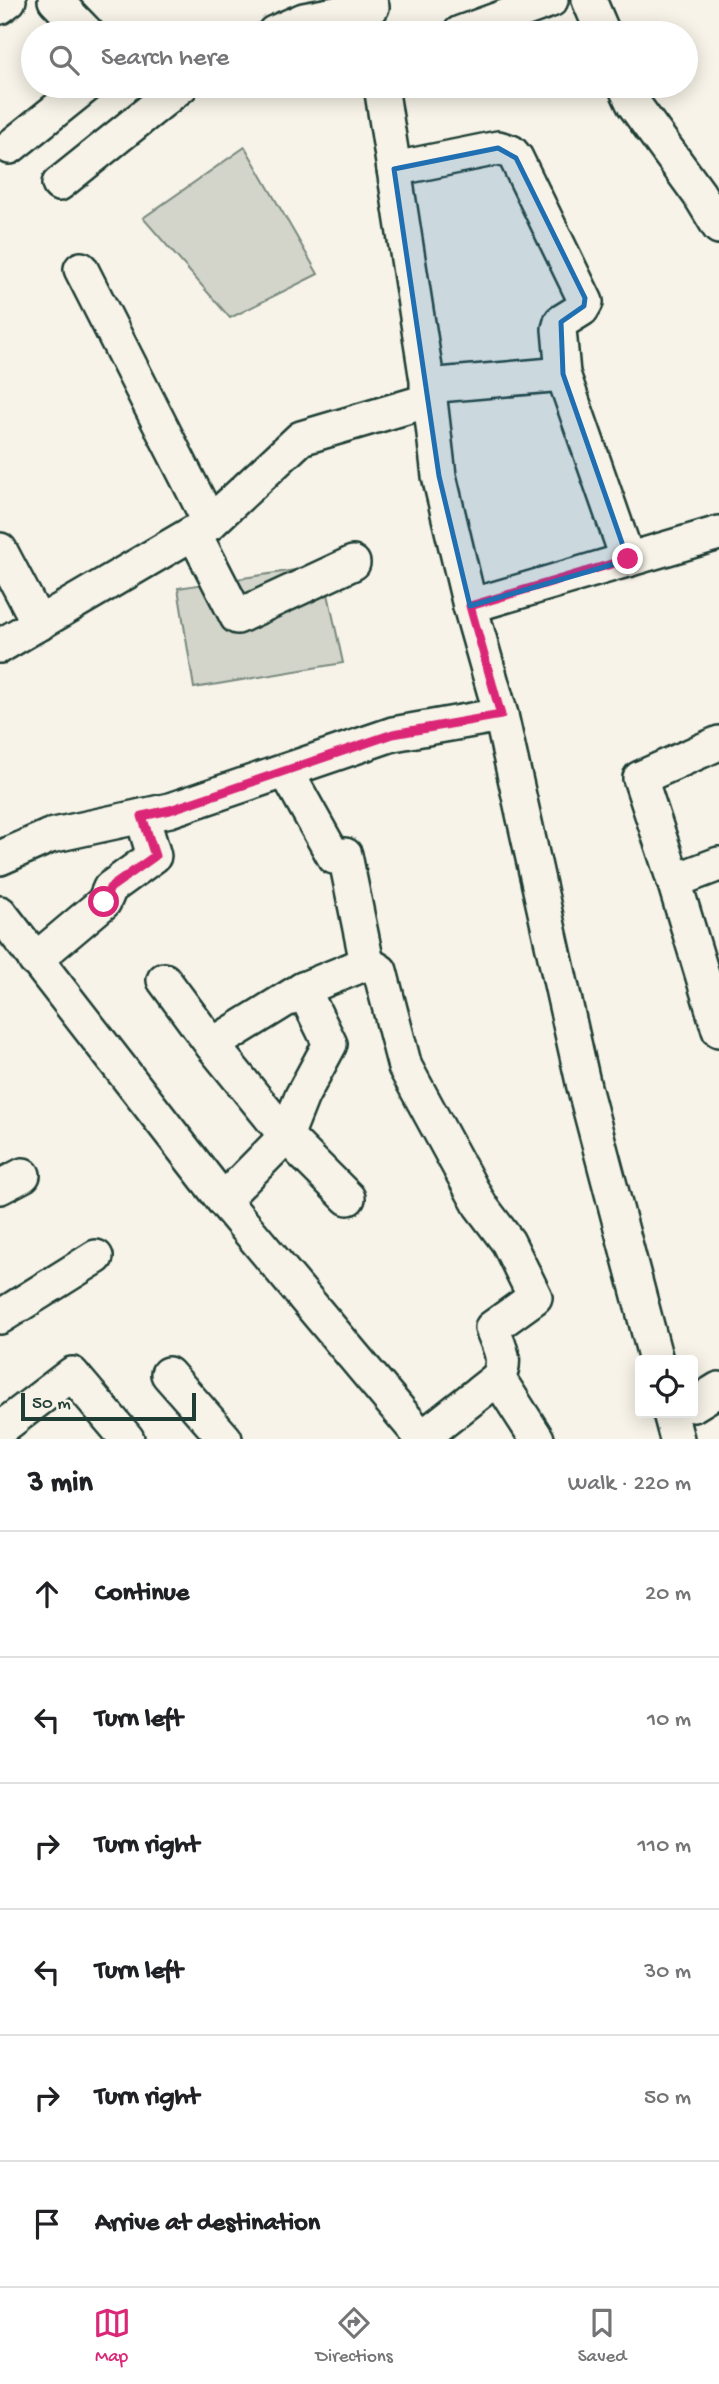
<!DOCTYPE html>
<meta charset="utf-8">
<style>
:root{--surface:#fff;--page:#f6f6f6;--text:#202124;--muted:#757577;--line:#e0e0e0;--accent:#db2777}
body{margin:0;font-family:"Gochi Hand",sans-serif;background:var(--page);color:var(--text)}
.controls{position:absolute;right:21px;bottom:21px;display:grid;overflow:hidden;border-radius:7px;box-shadow:0 4px 18px #0003}
.controls button{width:63px;height:63px;display:grid;place-items:center;padding:0;border:0;border-bottom:2px solid var(--line);background:var(--surface);color:var(--text);font:35px sans-serif}
.scale{position:absolute;left:21px;bottom:18px;width:175px;box-sizing:border-box;padding-left:7px;border:4px solid #1f3d34;border-top:0;font-size:19px;line-height:24px;white-space:nowrap;color:#1f3d34;-webkit-text-stroke:5px #f7f3e8;paint-order:stroke}
.stop{position:absolute;width:21px;height:21px;margin:-16px;border:5px solid #db2777;border-radius:50%;background:#fff}
.stop.end{background:#db2777;border-color:#fff;box-shadow:0 2px 7px #0008}
.list{margin:0;padding:0;list-style:none}
h2{display:flex;justify-content:space-between;align-items:center;height:91px;margin:0;padding:0 28px;font-size:30px}
h2 small{font-size:23px;font-weight:400;color:var(--muted)}
.list li{display:grid;grid-template-columns:46px 1fr auto;gap:21px;align-items:center;box-sizing:border-box;height:126px;padding:0 28px;border-top:2px solid var(--line)}
.list b{display:block;font-size:26px;white-space:nowrap}
.list em{font-size:23px;font-style:normal;color:var(--muted)}
.icon{flex:none;width:38px;height:38px;fill:none;stroke:currentColor;stroke-width:2;stroke-linecap:round;stroke-linejoin:round}
.map{position:relative;flex:none;width:719px;height:1439px;overflow:hidden}
.search{position:absolute;background:var(--surface);box-shadow:0 4px 18px #0003;left:21px;right:21px;top:21px;height:77px;display:flex;align-items:center;gap:18px;box-sizing:border-box;padding:0 24px;border-radius:38px;color:var(--muted);font-size:26px}
.sheet{height:847px;background:var(--surface)}
nav{display:flex;justify-content:space-around;align-items:center;box-sizing:border-box;height:98px;border-top:2px solid var(--line);background:var(--surface);font-size:19px;color:var(--muted)}
nav a{display:grid;justify-items:center;gap:4px}
nav .on{color:var(--accent)}
.map>svg:first-child{display:block}
.green{fill:#d3d5ca;stroke:#79897f;stroke-width:2}
.lines{fill:none;stroke-linecap:round;stroke-linejoin:round}
.minor-casing{stroke:#1f3d34;stroke-width:38}
.minor{stroke:#f7f3e8;stroke-width:33}
.route{stroke:#db2777;stroke-width:9}
.marked{fill:#1f6fb2;fill-opacity:0.2;stroke:#1f6fb2;stroke-width:5;stroke-linejoin:round}
</style>
<div class="map">
<svg width="719" height="1439" viewBox="0 0 719 1439">
<rect width="100%" height="100%" fill="#f7f3e8"/>
<filter id="ink" filterUnits="userSpaceOnUse"><feTurbulence type="fractalNoise" baseFrequency=".0143" numOctaves="2"/><feDisplacementMap in="SourceGraphic" scale="14" xChannelSelector="R" yChannelSelector="G"/><feConvolveMatrix kernelMatrix="1 2 1 2 8 2 1 2 1" color-interpolation-filters="sRGB"/></filter>
<g filter="url(#ink)">
<!-- green -->
<g class="green">
<polygon points="245,147 318,274 230,318 143,218"/>
<polygon points="322,566 343,663 194,688 178,588"/>
</g>
<g class="lines">
<defs>
<g id="minor">
<polyline points="55,0 87,33"/>
<polyline points="589,0 603,33"/>
<polyline points="0,7 9,0"/>
<polyline points="274,33 304,20 372,7"/>
<polyline points="460,33 551,0"/>
<polyline points="381,86 430,400 439,476 470,606 501,715 584,1087 656,1360"/>
<polyline points="625,86 633,103 699,194 719,227"/>
<polyline points="10,147 86,86"/>
<polyline points="394,169 498,148 511,152 516,158 586,302 582,309 561,322 559,329 563,374 628,560"/>
<polyline points="59,184 181,86"/>
<polyline points="81,269 210,523"/>
<polyline points="427,386 563,374"/>
<polyline points="194,533 237,617 353,563"/>
<polyline points="0,550 39,624"/>
<polyline points="470,606 719,533"/>
<polyline points="0,646 210,523 301,438 430,400"/>
<polyline points="719,743 640,778 674,881 719,1030"/>
<polyline points="0,858 50,836 170,810 393,734 501,715"/>
<polyline points="674,881 719,864"/>
<polyline points="0,913 223,1200 423,1439"/>
<polyline points="35,960 104,902 110,888 154,856 142,816"/>
<path d="M367 963 380 971 405 1067 480 1205 508 1242 535 1297 492 1328C499 1347 508 1359 498 1378"/>
<polyline points="164,980 212,1045 303,989 367,963 345,855 334,857 286,771"/>
<polyline points="212,1045 286,1136 302,1096 330,1044 303,989"/>
<polyline points="0,1187 23,1175"/>
<polyline points="223,1200 286,1136 348,1198"/>
<polyline points="0,1317 96,1257"/>
<polyline points="168,1374 225,1439"/>
<polyline points="693,1405 719,1389"/>
<polyline points="670,1413 677,1439"/>
<polyline points="0,1429 72,1374 127,1439"/>
<polyline points="422,1438 498,1378 537,1439"/>
</g>
</defs>
<!-- minor casing -->
<use href="#minor" class="minor-casing"/>
<!-- minor -->
<use href="#minor" class="minor"/>
</g>
</g>
<g class="lines" filter="url(#ink)">
<!-- route -->
<polyline class="route" points="104,902 110,888 155,856 142,816 170,810 393,734 501,715 470,606 628,559"/>
</g>
<!-- marked area -->
<path class="marked" d="M498 148 516 158 585 298 584 306 561 322 563 374 628 560 470 606 439 476 394 169Z"/>
</svg>
<div class="controls">
<button><svg class="icon" aria-label="locate" viewBox="0 0 24 24"><circle cx="12" cy="12" r="6"/><path d="M12 2v4M12 18v4M2 12h4M18 12h4"/></svg></button>
</div>
<div class="scale">50 m</div>
<div class="stop" style="left:104px;top:902px"></div>
<div class="stop end" style="left:628px;top:559px"></div>
<div class="search"><svg class="icon" aria-label="search" viewBox="0 0 24 24"><circle cx="10" cy="10" r="6"/><path d="M15 15l6 6"/></svg>Search here</div>
</div>
<section class="sheet">
<h2>3 min<small>Walk · 220 m</small></h2>
<ul class="list">
<li><svg class="icon" aria-label="ahead" viewBox="0 0 24 24"><path d="M12 20V5M6 11l6-6 6 6"/></svg><div><b>Continue</b></div><em>20 m</em></li>
<li><svg class="icon" aria-label="left" viewBox="0 0 24 24"><path d="M17 20v-9H6M10 6l-5 5 5 5"/></svg><div><b>Turn left</b></div><em>10 m</em></li>
<li><svg class="icon" aria-label="right" viewBox="0 0 24 24"><path d="M7 20v-9h11M14 6l5 5-5 5"/></svg><div><b>Turn right</b></div><em>110 m</em></li>
<li><svg class="icon" aria-label="left" viewBox="0 0 24 24"><path d="M17 20v-9H6M10 6l-5 5 5 5"/></svg><div><b>Turn left</b></div><em>30 m</em></li>
<li><svg class="icon" aria-label="right" viewBox="0 0 24 24"><path d="M7 20v-9h11M14 6l5 5-5 5"/></svg><div><b>Turn right</b></div><em>50 m</em></li>
<li><svg class="icon" aria-label="arrive" viewBox="0 0 24 24"><path d="M6 21V4h12l-3 4 3 4H6"/></svg><div><b>Arrive at destination</b></div></li>
</ul>
</section>
<nav>
<a class="on"><svg class="icon" aria-label="map" viewBox="0 0 24 24"><path d="M3 6l6-2 6 2 6-2v14l-6 2-6-2-6 2zM9 4v14M15 6v14"/></svg>Map</a>
<a><svg class="icon" aria-label="directions" viewBox="0 0 24 24"><path d="M12 3l9 9-9 9-9-9zM9 14v-3h6M13 9l2 2-2 2"/></svg>Directions</a>
<a><svg class="icon" aria-label="saved" viewBox="0 0 24 24"><path d="M7 4h10v16l-5-4-5 4z"/></svg>Saved</a>
</nav>
